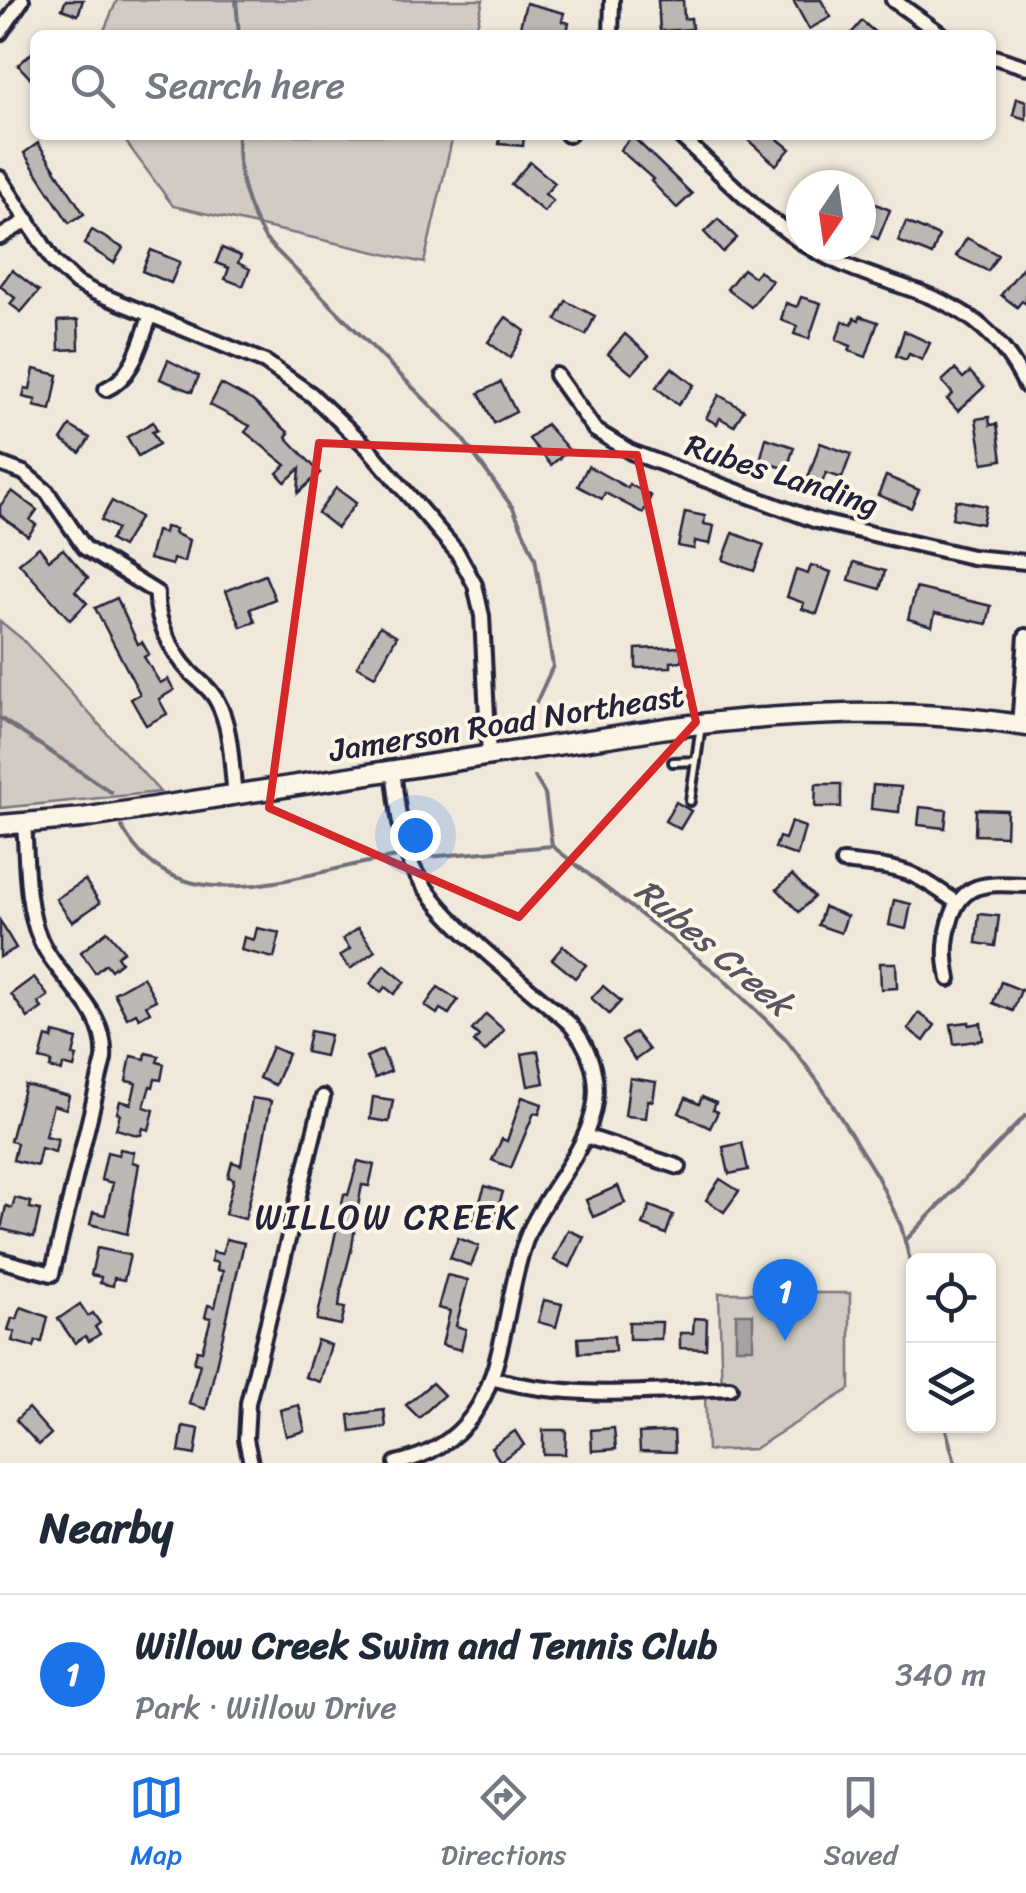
<!DOCTYPE html>
<meta charset="utf-8">
<style>
:root{--surface:#fff;--page:#f2f2f3;--text:#1f2937;--muted:#747a83;--line:#e0e1e3;--accent:#1a73e8}
body{margin:0;font-family:Sriracha,sans-serif;background:var(--page);color:var(--text)}
.controls{position:absolute;right:30px;bottom:30px;display:grid;overflow:hidden;border-radius:15px;box-shadow:0 2px 8px #0004}
.controls button{width:90px;height:90px;display:grid;place-items:center;padding:0;border:0;border-bottom:2px solid var(--line);background:var(--surface);color:var(--text);font:50px sans-serif}
.compass{position:absolute;left:786px;top:170px;width:90px;height:90px;border-radius:50%;background:var(--surface);box-shadow:0 2px 8px #0004;rotate:193deg}
.you{position:absolute;left:415px;top:835px;width:35px;height:35px;margin:-25px;border:8px solid #fff;border-radius:50%;background:#1a73e8;box-shadow:0 0 0 15px #1a73e833}
.badge{display:grid;place-items:center;width:65px;height:65px;border-radius:50%;background:var(--accent);color:#fff;font-size:32px;font-weight:700}
.pin{position:absolute;translate:-50% -82px;filter:drop-shadow(0 2px 5px #0008)}
.pin::after{content:'';position:absolute;top:52px;width:35px;height:30px;background:inherit;clip-path:polygon(0 0,100% 0,50% 100%)}
.list{margin:0;padding:0;list-style:none}
h2{display:flex;justify-content:space-between;align-items:center;height:130px;margin:0;padding:0 40px;font-size:42px}
h2 small{font-size:32px;font-weight:400;color:var(--muted)}
.list li{display:grid;grid-template-columns:65px 1fr auto;gap:30px;align-items:center;box-sizing:border-box;height:160px;padding:0 40px;border-top:2px solid var(--line)}
.list b{display:block;font-size:38px;white-space:nowrap}
.list p{margin:0;font-size:32px;white-space:nowrap;color:var(--muted)}
.list em{font-size:32px;font-style:normal;color:var(--muted)}
.icon{flex:none;width:55px;height:55px;fill:none;stroke:currentColor;stroke-width:2;stroke-linecap:round;stroke-linejoin:round}
.map{position:relative;flex:none;width:1026px;height:1463px;overflow:hidden}
.search{position:absolute;background:var(--surface);box-shadow:0 2px 8px #0004;left:30px;right:30px;top:30px;height:110px;display:flex;align-items:center;gap:25px;box-sizing:border-box;padding:0 35px;border-radius:15px;color:var(--muted);font-size:38px}
.sheet{height:290px;background:var(--surface)}
nav{display:flex;justify-content:space-around;align-items:center;box-sizing:border-box;height:140px;border-top:2px solid var(--line);background:var(--surface);font-size:28px;color:var(--muted)}
nav a{display:grid;justify-items:center;gap:5px}
nav .on{color:var(--accent)}
.map>svg:first-child{display:block}
.green{fill:#d1cbc3;stroke:#7a767f;stroke-width:2.5}
.water{fill:#a6a2a2;stroke:#716f79;stroke-width:2.5}
.lines{fill:none;stroke-linecap:round;stroke-linejoin:round}
.stream{stroke:#716f79;stroke-width:4}
.building{fill:#bcb7b3;stroke:#22223b;stroke-width:2.5}
.lane-casing{stroke:#22223b;stroke-width:14}
.street-casing{stroke:#22223b;stroke-width:20}
.secondary-casing{stroke:#22223b;stroke-width:25}
.lane{stroke:#fcf5e5;stroke-width:6}
.street{stroke:#fcf5e5;stroke-width:12}
.secondary{stroke:#fcf5e5;stroke-width:18}
.marked{fill:none;stroke:#d62828;stroke-width:8;stroke-linejoin:round}
.labels{text-anchor:middle;dominant-baseline:central;stroke-width:8;stroke-linejoin:round;paint-order:stroke}
.street-label{font-size:32px;fill:#22223b;stroke:#fcf5e5}
.water-label{font-size:35px;font-style:italic;fill:#575564;stroke:#fcf5e5}
.neighbourhood-label{font-size:35px;letter-spacing:2.5px;fill:#22223b;stroke:#fcf5e5}
</style>
<div class="map">
<svg width="1026" height="1463" viewBox="0 0 1026 1463">
<rect width="100%" height="100%" fill="#efe8db"/>
<filter id="ink" filterUnits="userSpaceOnUse"><feTurbulence type="fractalNoise" baseFrequency=".01" numOctaves="2"/><feDisplacementMap in="SourceGraphic" scale="20" xChannelSelector="R" yChannelSelector="G"/><feConvolveMatrix kernelMatrix="1 2 1 2 8 2 1 2 1" color-interpolation-filters="sRGB"/></filter>
<g filter="url(#ink)">
<!-- green -->
<g class="green">
<polygon points="117,0 483,0 475,35 102,35"/>
<polygon points="121,135 453,135 424,263 173,206"/>
<polygon points="0,621 22,639 160,792 0,808"/>
<polygon points="719,1293 850,1293 850,1389 754,1449 707,1451 705,1395 722,1394"/>
</g>
<!-- water -->
<rect class="water" x="736" y="1314" width="17" height="34"/>
<g class="lines">
<!-- stream -->
<g class="stream">
<polyline points="236,0 239,35"/>
<path d="M238 135C237 173 245 207 266 240L459 434 513 508 535 558 553 666 530 716"/>
<polyline points="0,718 111,792"/>
<polyline points="535,777 545,794 552,846"/>
<path d="M122 827C180 933 309 867 398 857"/>
<polyline points="416,858 552,846 720,976 786,1039 819,1083 877,1176 901,1226 914,1276"/>
<polyline points="905,1241 1026,1115"/>
<polyline points="945,1426 955,1463"/>
</g>
</g>
<!-- building -->
<g class="building">
<polygon points="66,0 83,0 78,15 62,9"/>
<polygon points="658,0 683,0 684,19 691,18 692,29 660,31"/>
<polygon points="793,0 821,0 831,17 809,29"/>
<polygon points="526,3 564,13 562,21 569,23 566,35 518,35"/>
<polygon points="862,21 878,35 850,35"/>
<polygon points="35,50 35,83 18,65"/>
<polygon points="1017,98 1026,101 1026,119 1013,115"/>
<polygon points="500,135 524,135 523,146 499,144"/>
<polygon points="755,135 773,135 790,149 776,165 749,141"/>
<polygon points="632,136 692,194 677,208 651,181 653,179 620,150"/>
<polygon points="38,143 84,214 69,223 24,153"/>
<polygon points="530,162 555,183 545,194 553,201 544,212 511,184"/>
<polygon points="861,198 890,210 878,239 861,231 866,219 861,217"/>
<polygon points="718,219 737,238 723,252 704,232"/>
<polygon points="906,222 939,236 932,255 898,241"/>
<polygon points="92,230 123,248 114,263 84,244"/>
<polygon points="967,238 998,255 988,271 956,256"/>
<polygon points="222,248 241,256 238,263 250,269 243,286 225,279 229,268 216,263"/>
<polygon points="151,250 180,262 171,283 142,271"/>
<polygon points="1026,263 1026,304 1022,301 1017,307 1001,295"/>
<polygon points="743,269 754,277 759,271 772,281 751,307 727,289"/>
<polygon points="12,270 39,291 21,312 10,304 15,298 0,286"/>
<polygon points="801,297 821,303 809,339 794,334 797,326 781,320 786,303 797,307"/>
<polygon points="566,301 595,316 586,335 556,320"/>
<polygon points="860,316 878,322 866,357 849,351 851,346 836,340 843,321 852,324 854,318 859,320"/>
<polygon points="506,317 525,331 510,358 488,342"/>
<polygon points="78,320 79,349 59,350 58,321"/>
<polygon points="904,331 930,343 922,360 909,354 906,360 896,356"/>
<polygon points="625,334 649,355 632,374 608,354"/>
<polygon points="168,360 199,376 192,392 160,379"/>
<polygon points="672,368 694,385 678,405 656,387"/>
<polygon points="34,369 58,375 51,410 34,406 36,400 23,397 25,388 30,389"/>
<polygon points="955,369 963,378 970,372 984,387 958,411 947,399 953,394 942,381"/>
<polygon points="501,382 516,412 494,423 479,393"/>
<polygon points="221,384 253,401 289,433 286,437 320,473 298,493 300,468 285,482 277,473 286,465 245,432 250,426 210,405"/>
<polygon points="719,395 744,410 734,426 720,418 717,424 706,418"/>
<polygon points="989,417 990,425 997,424 1002,460 983,463 976,419"/>
<polygon points="153,422 157,430 152,432 159,444 138,456 127,437"/>
<polygon points="546,424 569,450 551,465 529,439"/>
<polygon points="70,426 90,438 80,453 61,440"/>
<polygon points="766,438 794,447 787,469 760,461"/>
<polygon points="820,443 851,454 842,478 826,473 822,483 808,478"/>
<polygon points="588,466 628,488 629,484 651,496 643,513 605,493 602,499 578,486"/>
<polygon points="886,476 919,490 911,508 878,495"/>
<polygon points="336,488 356,503 337,528 318,513"/>
<polygon points="12,491 37,510 30,520 36,525 28,536 0,515 0,506"/>
<polygon points="956,500 986,506 982,524 952,518"/>
<polygon points="112,501 140,517 122,547 110,540 117,529 101,520"/>
<polygon points="685,512 705,516 704,524 714,526 710,544 695,541 694,549 678,546"/>
<polygon points="165,527 175,529 174,533 189,540 184,562 173,559 172,565 149,559 156,531 164,533"/>
<polygon points="733,533 764,545 754,571 723,560"/>
<polygon points="39,547 49,560 63,549 88,578 75,591 87,603 70,620 19,563"/>
<polygon points="854,562 885,571 880,589 849,580"/>
<polygon points="811,565 831,572 817,614 802,609 804,603 787,597 796,570 808,574"/>
<polygon points="265,575 275,599 250,609 255,622 241,627 226,591"/>
<polygon points="916,588 991,606 987,624 935,613 932,626 908,619"/>
<polygon points="117,598 138,644 142,642 149,654 144,657 160,683 168,679 174,690 159,699 167,714 146,725 131,699 140,694 95,608"/>
<polygon points="380,626 397,636 375,676 357,666"/>
<polygon points="682,647 682,661 671,662 671,667 636,668 636,649"/>
<polygon points="816,784 841,784 841,807 815,807"/>
<polygon points="873,785 901,787 899,812 871,809"/>
<polygon points="676,802 691,811 680,829 665,821"/>
<polygon points="920,807 947,810 945,828 918,825"/>
<polygon points="976,809 1007,810 1006,836 975,835"/>
<polygon points="791,822 805,827 797,856 775,848 779,837 785,839"/>
<polygon points="792,875 814,897 799,912 777,889"/>
<polygon points="85,880 100,903 72,922 56,899"/>
<polygon points="894,900 911,904 906,929 889,925"/>
<polygon points="824,907 847,916 841,933 818,925"/>
<polygon points="979,914 999,916 995,946 976,943"/>
<polygon points="0,921 16,948 0,957"/>
<polygon points="257,928 280,933 274,958 241,950 244,937 254,940"/>
<polygon points="358,928 375,951 350,969 340,956 350,949 343,939"/>
<polygon points="107,931 124,951 117,956 121,962 111,970 106,964 95,973 81,952"/>
<polygon points="563,946 586,965 575,978 552,959"/>
<polygon points="880,963 896,963 897,988 881,989"/>
<polygon points="384,965 405,982 394,994 385,987 381,992 370,984"/>
<polygon points="34,977 48,996 38,1003 42,1008 28,1018 11,994"/>
<polygon points="143,977 156,1000 146,1005 150,1012 139,1018 136,1013 127,1018 114,993"/>
<polygon points="1001,982 1021,990 1013,1011 993,1003"/>
<polygon points="603,986 621,1001 609,1014 591,998"/>
<polygon points="438,987 458,1000 449,1014 440,1009 437,1014 425,1006"/>
<polygon points="919,1013 935,1025 924,1041 908,1029"/>
<polygon points="486,1014 504,1030 485,1052 474,1042 479,1036 472,1030"/>
<polygon points="969,1022 969,1025 981,1023 983,1040 954,1044 951,1024"/>
<polygon points="310,1031 330,1035 325,1056 306,1052"/>
<polygon points="635,1032 649,1050 635,1060 622,1041"/>
<polygon points="54,1033 77,1039 73,1055 77,1056 74,1068 63,1065 62,1071 50,1068 52,1062 40,1059 46,1037 52,1039"/>
<polygon points="272,1047 288,1054 275,1085 259,1078"/>
<polygon points="382,1050 391,1071 375,1078 366,1057"/>
<polygon points="538,1051 544,1083 528,1086 522,1054"/>
<polygon points="146,1053 159,1056 157,1062 164,1064 161,1080 155,1079 153,1087 150,1086 144,1107 154,1110 149,1130 143,1128 141,1135 137,1135 116,1129 120,1114 117,1113 120,1101 131,1104 136,1083 126,1081 131,1056 145,1059"/>
<polygon points="630,1078 656,1082 653,1101 648,1100 646,1118 625,1116"/>
<polygon points="25,1085 69,1096 66,1109 53,1105 45,1136 58,1139 55,1152 41,1148 37,1166 13,1160 17,1143 10,1141"/>
<polygon points="373,1097 393,1100 389,1122 370,1119"/>
<polygon points="522,1097 542,1104 539,1114 534,1113 511,1168 492,1160 502,1139 507,1141"/>
<polygon points="702,1097 716,1103 713,1110 718,1112 710,1128 679,1113 686,1098 699,1104"/>
<polygon points="252,1098 271,1101 261,1154 245,1219 225,1214 234,1179 228,1177 232,1162 241,1165"/>
<polygon points="742,1143 748,1170 729,1174 723,1147"/>
<polygon points="120,1149 134,1152 132,1162 139,1164 127,1234 90,1224 93,1212 105,1215 113,1183 101,1180 107,1152 119,1155"/>
<polygon points="358,1161 374,1165 369,1186 362,1185 358,1206 352,1247 341,1290 339,1307 345,1308 341,1325 317,1320 344,1194 348,1195"/>
<polygon points="720,1179 739,1191 724,1212 706,1200"/>
<polygon points="485,1186 503,1192 492,1225 474,1219"/>
<polygon points="618,1186 625,1203 593,1217 586,1200"/>
<polygon points="15,1198 31,1202 30,1208 40,1210 34,1237 1,1229 6,1206 12,1208"/>
<polygon points="650,1206 673,1215 666,1234 643,1225"/>
<polygon points="568,1230 584,1237 570,1267 554,1260"/>
<polygon points="458,1238 479,1246 471,1266 450,1258"/>
<polygon points="226,1239 244,1243 206,1409 189,1404 200,1364 194,1363 197,1350 202,1351 211,1318 205,1317 208,1305 215,1307 223,1271 217,1270 218,1263 211,1261 213,1252 222,1254"/>
<polygon points="97,1248 130,1255 124,1280 114,1278 113,1286 100,1283 101,1277 91,1275"/>
<polygon points="447,1275 468,1280 456,1326 466,1329 461,1350 442,1345 450,1311 438,1308"/>
<polygon points="544,1300 562,1304 556,1327 538,1322"/>
<polygon points="80,1304 88,1316 93,1313 100,1323 95,1327 100,1334 89,1341 85,1336 75,1343 58,1319"/>
<polygon points="21,1307 48,1317 42,1342 36,1341 34,1347 12,1341 15,1332 8,1330 12,1318 17,1319"/>
<polygon points="694,1318 707,1319 706,1349 680,1348 680,1333 693,1333"/>
<polygon points="629,1322 662,1322 661,1339 629,1339"/>
<polygon points="614,1336 615,1351 579,1353 578,1338"/>
<polygon points="317,1340 331,1345 320,1382 305,1377"/>
<polygon points="432,1383 444,1395 419,1418 406,1405"/>
<polygon points="299,1405 305,1431 286,1436 280,1410"/>
<polygon points="28,1408 51,1434 39,1445 16,1420"/>
<polygon points="384,1410 386,1427 351,1432 349,1415"/>
<polygon points="183,1426 199,1429 195,1455 179,1452"/>
<polygon points="614,1428 616,1449 592,1451 591,1430"/>
<polygon points="543,1430 566,1430 565,1454 543,1454"/>
<polygon points="515,1431 524,1445 500,1461 491,1447"/>
<polygon points="674,1431 675,1452 640,1451 639,1433"/>
</g>
<g class="lines">
<defs>
<g id="lane">
<polyline points="673,762 696,761 701,725"/>
<polyline points="690,801 696,761"/>
</g>
<g id="street">
<polyline points="893,0 942,35"/>
<polyline points="0,33 22,0"/>
<polyline points="611,35 612,0"/>
<polyline points="991,56 1026,67"/>
<polyline points="568,135 569,135"/>
<polyline points="679,135 761,212 801,242"/>
<polyline points="0,178 54,262 77,283 94,292 265,362 312,395 368,448 457,552 475,585 482,616 489,756"/>
<polyline points="0,237 28,220"/>
<path d="M806 245C890 298 975 280 1026 386"/>
<polyline points="556,375 595,430 631,452 817,521 972,557 1026,562"/>
<path d="M106 389C134 377 140 342 151 315"/>
<path d="M0 464 24 473 47 492 85 548 157 593C155 620 172 652 190 672 200 682 211 689 217 701 232 728 231 765 235 795"/>
<polyline points="1019,725 1026,636"/>
<path d="M393 771C397 799 399 829 408 856 428 914 523 981 570 1024 588 1045 599 1073 595 1102 589 1149 548 1189 529 1232 506 1287 506 1369 473 1415 453 1442 428 1456 396 1463"/>
<path d="M843 862C903 869 906 866 956 902"/>
<path d="M949 979C945 958 944 945 950 923 960 881 987 883 1026 885"/>
<polyline points="585,1136 679,1167"/>
<path d="M0 1260 52 1274 104 1059C108 1008 59 982 40 939 25 904 27 860 24 823"/>
<path d="M491 1378C569 1400 649 1392 730 1388"/>
<polyline points="251,1463 246,1439 248,1403 323,1097"/>
</g>
<path id="secondary" d="M0 825 83 818 667 728C784 713 908 706 1026 726"/>
</defs>
<!-- lane casing -->
<use href="#lane" class="lane-casing"/>
<!-- street casing -->
<use href="#street" class="street-casing"/>
<!-- secondary casing -->
<use href="#secondary" class="secondary-casing"/>
<!-- lane -->
<use href="#lane" class="lane"/>
<!-- street -->
<use href="#street" class="street"/>
<!-- secondary -->
<use href="#secondary" class="secondary"/>
</g>
</g>
<!-- marked area -->
<path class="marked" d="M319 443 637 455 696 722 519 917 269 808Z"/>
<g class="labels">
<!-- street labels -->
<g class="street-label">
<text transform="translate(782 475) rotate(18)">Rubes Landing</text>
<text transform="translate(507 723) rotate(-9)">Jamerson Road Northeast</text>
</g>
<!-- water labels -->
<g class="water-label">
<text transform="translate(714 947) rotate(40)">Rubes Creek</text>
</g>
<!-- neighbourhood labels -->
<g class="neighbourhood-label">
<text x="387" y="1217">WILLOW CREEK</text>
</g>
</g>
</svg>
<div class="controls">
<button><svg class="icon" aria-label="locate" viewBox="0 0 24 24"><circle cx="12" cy="12" r="6"/><path d="M12 2v4M12 18v4M2 12h4M18 12h4"/></svg></button>
<button><svg class="icon" aria-label="layers" viewBox="0 0 24 24"><path d="M12 4l9 5-9 5-9-5zM3 14l9 5 9-5"/></svg></button>
</div>
<svg class="compass" viewBox="-18 -18 36 36"><path d="M0-13l5 13h-10z" fill="#e53935"/><path d="M0 13l5-13h-10z" fill="#747a83"/></svg>
<div class="you"></div>
<div class="pin badge" style="left:785px;top:1341px">1</div>
<div class="search"><svg class="icon" aria-label="search" viewBox="0 0 24 24"><circle cx="10" cy="10" r="6"/><path d="M15 15l6 6"/></svg>Search here</div>
</div>
<section class="sheet">
<h2>Nearby<small></small></h2>
<ul class="list">
<li><span class="badge">1</span><div><b>Willow Creek Swim and Tennis Club</b><p>Park · Willow Drive</p></div><em>340 m</em></li>
</ul>
</section>
<nav>
<a class="on"><svg class="icon" aria-label="map" viewBox="0 0 24 24"><path d="M3 6l6-2 6 2 6-2v14l-6 2-6-2-6 2zM9 4v14M15 6v14"/></svg>Map</a>
<a><svg class="icon" aria-label="directions" viewBox="0 0 24 24"><path d="M12 3l9 9-9 9-9-9zM9 14v-3h6M13 9l2 2-2 2"/></svg>Directions</a>
<a><svg class="icon" aria-label="saved" viewBox="0 0 24 24"><path d="M7 4h10v16l-5-4-5 4z"/></svg>Saved</a>
</nav>
